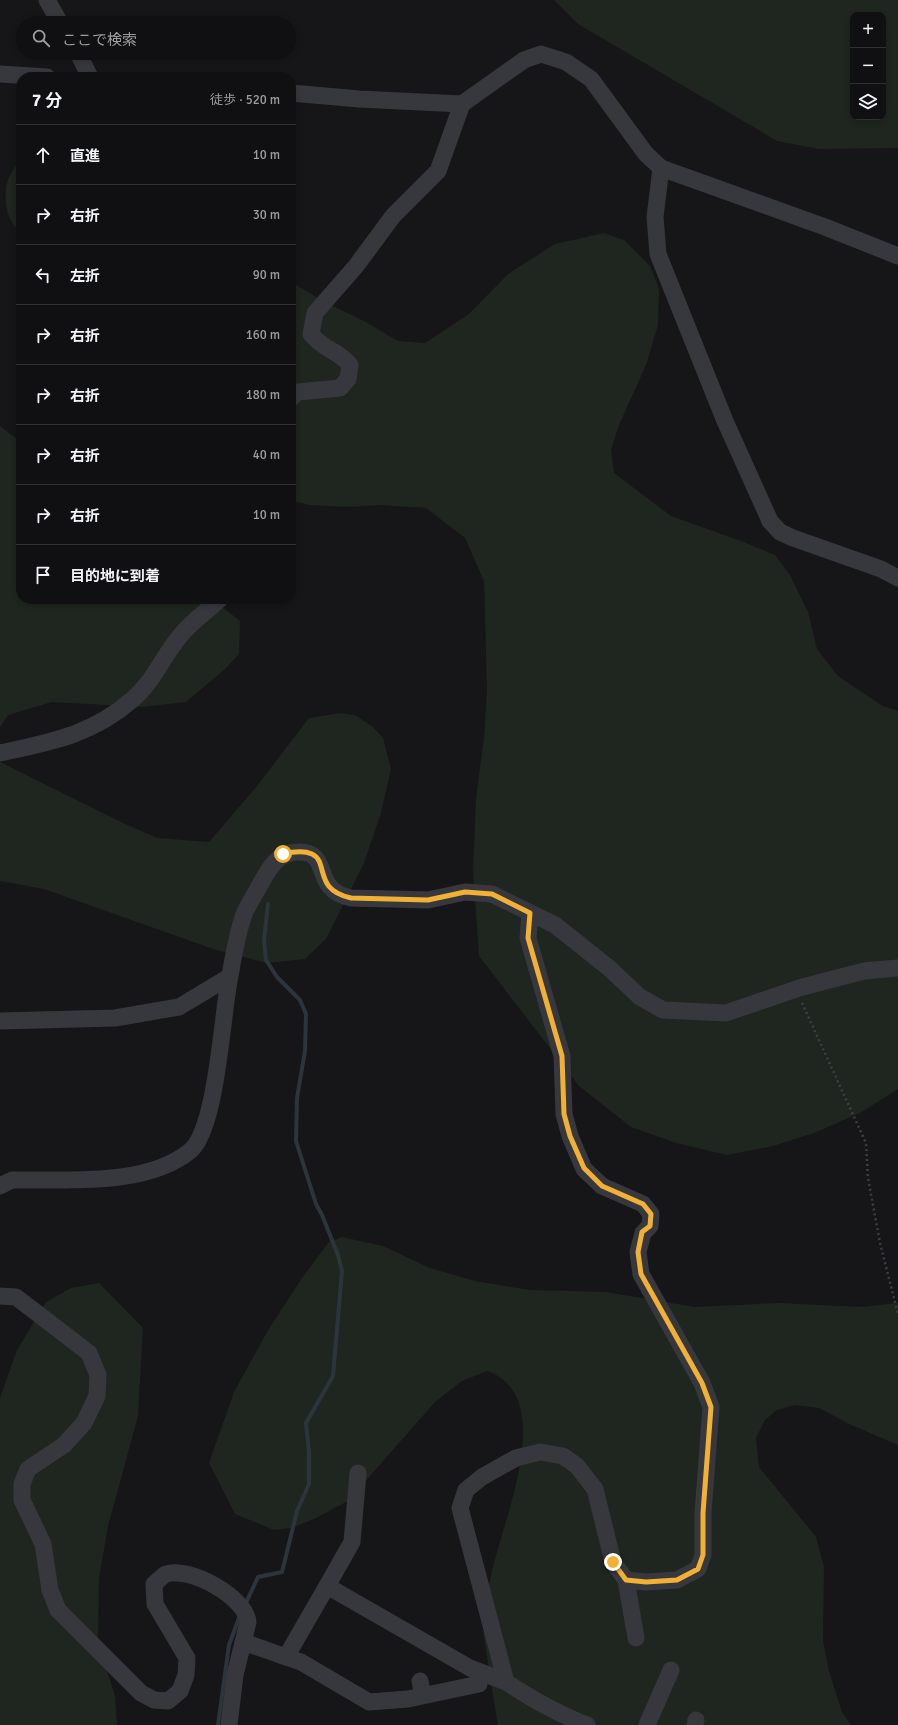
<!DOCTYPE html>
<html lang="ja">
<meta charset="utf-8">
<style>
:root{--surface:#101012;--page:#1e1e20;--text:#f1f3f6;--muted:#9c9d9f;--line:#303032}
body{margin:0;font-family:Signika,"Noto Sans JP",sans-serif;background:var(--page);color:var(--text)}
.controls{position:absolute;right:12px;top:12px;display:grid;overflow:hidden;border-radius:8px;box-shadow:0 2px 6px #0003}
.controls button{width:36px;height:36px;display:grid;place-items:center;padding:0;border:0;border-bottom:1px solid var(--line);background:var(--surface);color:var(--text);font:20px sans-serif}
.stop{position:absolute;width:12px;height:12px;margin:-9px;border:3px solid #f2b134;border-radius:50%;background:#fff}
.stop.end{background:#f2b134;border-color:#fff;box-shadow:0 1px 4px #0008}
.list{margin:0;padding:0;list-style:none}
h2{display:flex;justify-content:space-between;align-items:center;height:52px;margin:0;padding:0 16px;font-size:17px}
h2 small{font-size:13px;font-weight:400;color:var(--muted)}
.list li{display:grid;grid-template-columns:26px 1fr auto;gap:12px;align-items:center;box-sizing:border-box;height:60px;padding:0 16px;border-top:1px solid var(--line)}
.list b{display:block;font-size:15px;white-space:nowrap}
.list em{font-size:13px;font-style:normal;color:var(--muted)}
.icon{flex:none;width:22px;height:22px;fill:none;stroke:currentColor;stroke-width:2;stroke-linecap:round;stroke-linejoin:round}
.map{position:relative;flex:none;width:898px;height:1725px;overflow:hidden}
.search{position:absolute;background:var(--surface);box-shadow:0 2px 6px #0003;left:16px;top:16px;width:280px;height:44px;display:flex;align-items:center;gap:10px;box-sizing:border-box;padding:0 14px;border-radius:22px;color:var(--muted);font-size:15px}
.panel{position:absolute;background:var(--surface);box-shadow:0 2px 6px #0003;left:16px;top:72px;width:280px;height:532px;border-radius:16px}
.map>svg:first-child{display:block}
.green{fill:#1e261f;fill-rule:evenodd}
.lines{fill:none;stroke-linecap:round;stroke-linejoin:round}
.stream{stroke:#2c353c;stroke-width:4}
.path{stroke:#3d3f44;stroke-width:2.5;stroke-dasharray:2 3;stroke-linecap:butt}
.minor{stroke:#37383d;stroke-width:17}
.route{stroke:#f2b134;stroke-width:5}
</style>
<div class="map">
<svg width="898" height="1725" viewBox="0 0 898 1725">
<rect width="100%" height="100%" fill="#161618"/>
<!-- green -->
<g class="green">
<path d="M554 0H898V148L819 149 777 141 578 24ZM853 15H883V117H853Z"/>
<path d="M21 158V232C7 223 3 199 7 183 9 174 17 165 21 158Z"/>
<polygon points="604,233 624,240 650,266 659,289 658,325 646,365 619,425 611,450 614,473 671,516 741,541 775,555 790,575 808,612 817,649 838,676 883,706 898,711 898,1089 860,1113 814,1133 773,1146 727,1155 676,1143 631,1127 579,1086 479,956 473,870 476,799 484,737 487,691 484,581 465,538 426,508 379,505 345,507 309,505 291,500 291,282 323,301 366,322 398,341 425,343 469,314 508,274 555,244"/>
<polygon points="0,426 21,442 21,599 212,599 240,621 239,654 225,669 186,702 142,707 52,702 8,715 0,727"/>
<polygon points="341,713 355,715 373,727 383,738 391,769 381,813 364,863 326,939 305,959 267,963 216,950 44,889 0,881 0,762 121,822 157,838 209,842 257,786 309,718"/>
<path d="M342 1237 383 1246 430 1268 475 1281 530 1290 606 1292 695 1307 779 1303 861 1307 898 1303V1445L849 1424 819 1408 795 1405 777 1410 765 1420 756 1438 759 1467 816 1537 824 1567 823 1641 829 1671 842 1712 851 1725H498C494 1702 490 1679 487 1656 486 1647 483 1636 483 1626 483 1610 489 1583 493 1567 504 1518 558 1395 487 1371L462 1381 435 1402 348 1501 314 1519 291 1528 274 1530 235 1514 209 1463 234 1392 267 1332 302 1278 328 1243Z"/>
<polygon points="99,1283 143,1328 138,1416 108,1526 99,1578 98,1644 115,1696 117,1725 0,1725 0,1398 17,1350 46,1302 71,1288"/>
</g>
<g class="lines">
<!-- stream -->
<g class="stream">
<polyline points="245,1605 258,1577 282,1572 297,1511 309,1484 309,1452 306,1423 333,1376 342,1271 338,1255 322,1215 316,1204 296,1141 297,1098 305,1051 306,1014 300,1000 277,977 266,960 264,940 268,904"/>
<polyline points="218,1725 229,1645 240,1615"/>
</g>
<!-- path -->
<polyline class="path" points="802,1003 866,1143 868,1178 880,1243 898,1314"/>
<!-- minor -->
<g class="minor">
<polyline points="47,0 60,23"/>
<polyline points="78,53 90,77"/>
<polyline points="0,74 47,77"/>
<polyline points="291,93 359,99 462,104"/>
<polyline points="661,168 655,217 658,254 725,421 770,521 780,532 793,538 881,569 898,578"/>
<path d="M291 398 298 392 340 388 348 379 350 365C338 350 323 350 311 334L315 313 356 266 393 216 438 171 462 104 524 60 541 54 566 62 591 79 646 154 661 168 825 227 898 256"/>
<path d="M0 753C51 742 92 735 133 699 154 681 163 656 180 636 191 622 207 611 220 599"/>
<path d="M530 913 528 938 562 1056 564 1114 570 1136 584 1169 602 1186 643 1204 651 1214 650 1226 643 1233 638 1252 641 1274 702 1383 711 1407 703 1513V1555L698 1569 677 1580 646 1582 626 1580 613 1562 595 1489 577 1466 563 1456 540 1452 516 1458 482 1477 466 1490 460 1508 506 1682C532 1699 558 1714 587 1725"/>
<polyline points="0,1021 115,1018 179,1007 229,977"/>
<path d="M0 1186 12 1180C67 1179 146 1187 190 1151 217 1129 222 1013 230 976 233 958 238 929 245 912 250 902 256 892 261 883 270 867 278 852 298 852 333 851 310 890 351 898L428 900 465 892 492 894 555 925 609 968 640 997 663 1010 726 1013 799 988 864 971 898 968"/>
<path d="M0 1296 16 1297 89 1353 98 1375 97 1396 84 1423 64 1445 28 1469 22 1484V1500L43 1544 50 1590 58 1610 141 1693 154 1700 168 1701 180 1691 186 1675 187 1658 155 1604 154 1584C158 1581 162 1576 166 1574 189 1566 246 1597 248 1622L235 1675 229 1725"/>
<polyline points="358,1473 352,1542 327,1586 470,1668 506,1682"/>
<polyline points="626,1580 636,1638"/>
<polyline points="243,1642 286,1657 327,1586"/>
<polyline points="286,1657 301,1662 369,1702 408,1699 479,1684"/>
<polyline points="420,1681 423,1695"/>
<polyline points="647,1725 671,1670"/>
<polyline points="695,1725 696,1720"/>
</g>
</g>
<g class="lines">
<!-- route -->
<path class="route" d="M283 854C292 852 303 850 312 854 329 862 313 890 351 898L428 900 465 892 492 894 530 913 528 938 562 1056 564 1114 570 1136 584 1168 602 1186 643 1204 651 1214 650 1226 642 1232 638 1252 641 1274 702 1383 711 1407 703 1513V1555L698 1569 677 1580 646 1582 626 1580 613 1562"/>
</g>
</svg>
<div class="controls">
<button>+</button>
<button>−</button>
<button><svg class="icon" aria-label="layers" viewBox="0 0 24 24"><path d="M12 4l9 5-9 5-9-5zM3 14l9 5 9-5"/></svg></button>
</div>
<div class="stop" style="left:283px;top:854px"></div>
<div class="stop end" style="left:613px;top:1562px"></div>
<div class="search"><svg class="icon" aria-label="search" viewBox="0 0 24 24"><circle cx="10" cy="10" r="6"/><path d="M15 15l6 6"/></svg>ここで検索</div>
<section class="panel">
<h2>7 分<small>徒歩 · 520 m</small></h2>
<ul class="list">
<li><svg class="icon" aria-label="ahead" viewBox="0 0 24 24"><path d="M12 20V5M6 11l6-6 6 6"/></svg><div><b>直進</b></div><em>10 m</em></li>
<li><svg class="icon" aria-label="right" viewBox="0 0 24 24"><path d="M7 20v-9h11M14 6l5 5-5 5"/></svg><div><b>右折</b></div><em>30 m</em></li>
<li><svg class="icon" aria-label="left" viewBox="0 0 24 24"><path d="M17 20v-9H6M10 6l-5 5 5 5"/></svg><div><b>左折</b></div><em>90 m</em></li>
<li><svg class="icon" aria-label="right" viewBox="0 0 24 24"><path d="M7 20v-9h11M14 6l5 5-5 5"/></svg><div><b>右折</b></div><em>160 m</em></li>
<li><svg class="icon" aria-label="right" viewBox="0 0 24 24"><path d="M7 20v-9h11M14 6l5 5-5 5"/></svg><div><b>右折</b></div><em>180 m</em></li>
<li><svg class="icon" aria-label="right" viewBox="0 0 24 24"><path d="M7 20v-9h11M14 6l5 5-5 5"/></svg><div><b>右折</b></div><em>40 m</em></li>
<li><svg class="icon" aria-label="right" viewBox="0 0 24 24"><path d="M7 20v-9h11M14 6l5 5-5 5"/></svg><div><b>右折</b></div><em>10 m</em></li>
<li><svg class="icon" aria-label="arrive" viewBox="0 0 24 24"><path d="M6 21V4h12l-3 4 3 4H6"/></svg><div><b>目的地に到着</b></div></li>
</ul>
</section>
</div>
